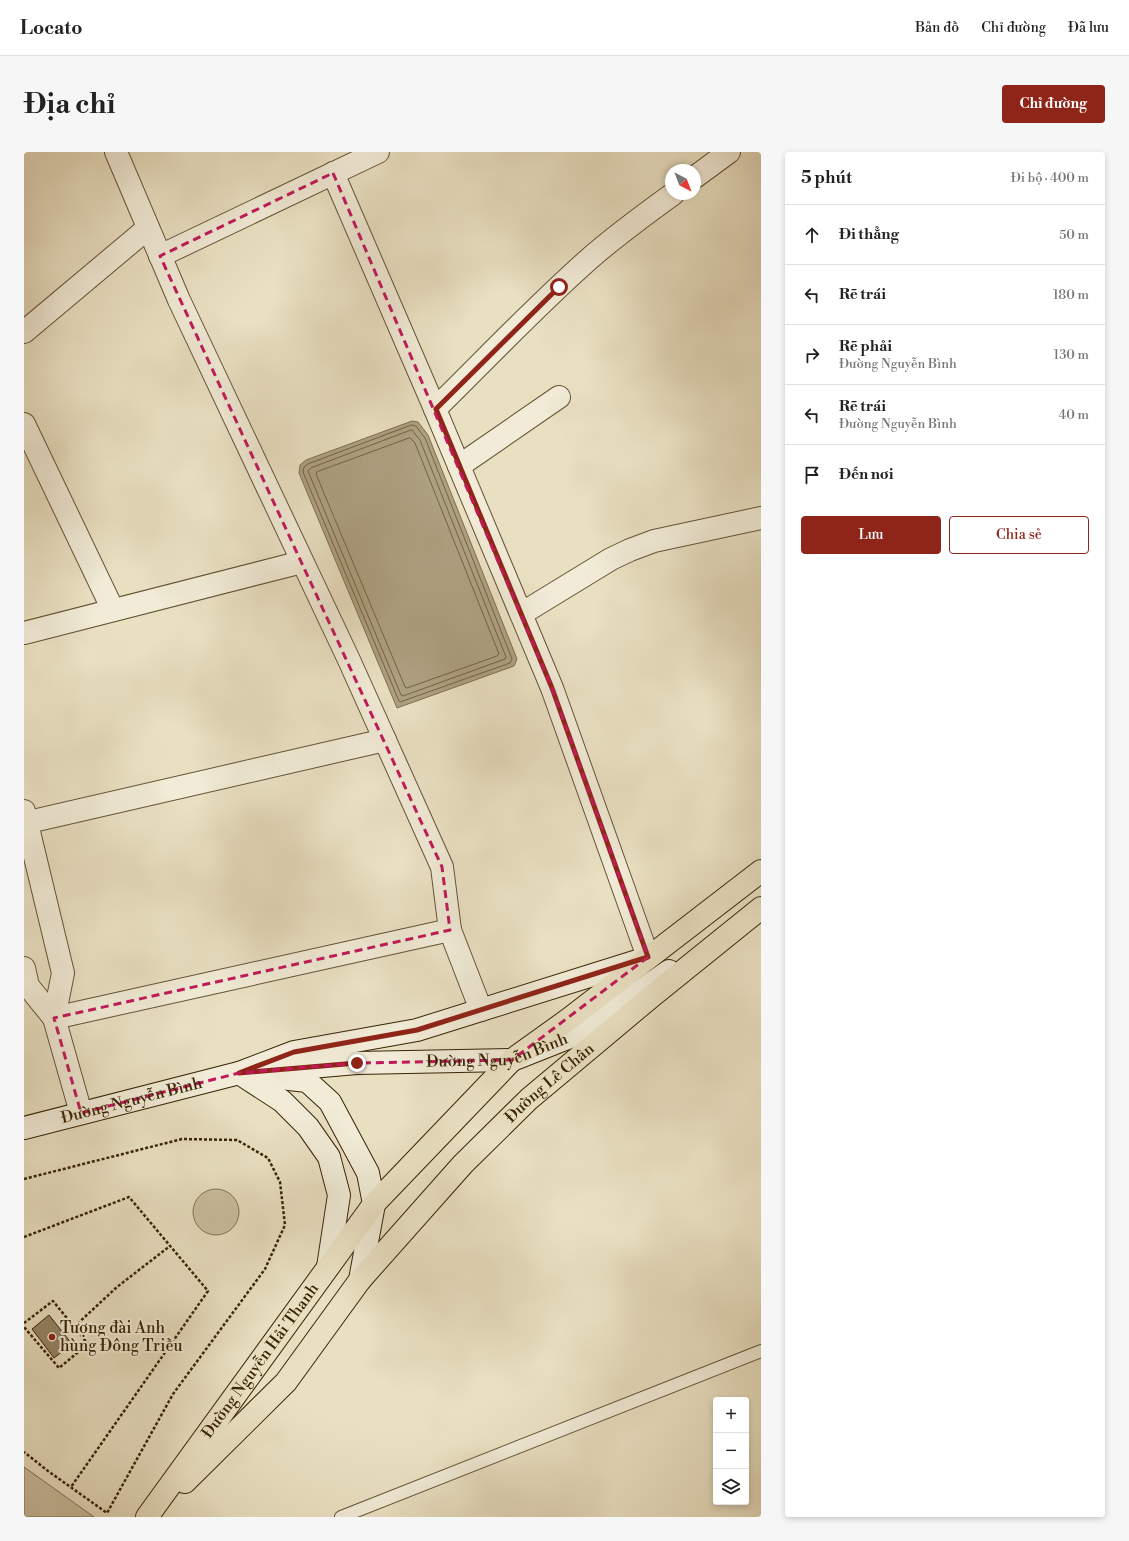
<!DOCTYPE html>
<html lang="vi">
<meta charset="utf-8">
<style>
:root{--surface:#fff;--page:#f6f6f6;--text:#222;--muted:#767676;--line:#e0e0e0;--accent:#8f2418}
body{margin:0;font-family:"Libre Bodoni",serif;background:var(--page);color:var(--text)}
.controls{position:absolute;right:12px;bottom:12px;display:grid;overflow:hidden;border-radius:4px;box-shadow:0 2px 6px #0003}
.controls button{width:36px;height:36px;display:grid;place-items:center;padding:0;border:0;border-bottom:1px solid var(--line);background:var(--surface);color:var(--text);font:20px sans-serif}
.compass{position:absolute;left:641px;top:12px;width:36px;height:36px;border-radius:50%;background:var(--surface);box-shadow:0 2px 6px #0003;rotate:138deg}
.stop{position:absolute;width:12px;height:12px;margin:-9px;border:3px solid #8f2418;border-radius:50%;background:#fff}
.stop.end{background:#8f2418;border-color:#fff;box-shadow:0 1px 4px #0008}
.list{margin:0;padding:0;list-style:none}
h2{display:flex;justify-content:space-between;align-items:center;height:52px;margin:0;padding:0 16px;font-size:17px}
h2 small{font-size:13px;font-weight:400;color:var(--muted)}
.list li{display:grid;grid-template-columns:26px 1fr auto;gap:12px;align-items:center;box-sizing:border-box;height:60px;padding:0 16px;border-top:1px solid var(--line)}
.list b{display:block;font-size:15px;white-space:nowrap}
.list p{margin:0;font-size:13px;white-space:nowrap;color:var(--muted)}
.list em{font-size:13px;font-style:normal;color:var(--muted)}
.actions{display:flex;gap:8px;padding:12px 16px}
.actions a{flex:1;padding:9px 0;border:1px solid var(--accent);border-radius:4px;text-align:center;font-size:14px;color:var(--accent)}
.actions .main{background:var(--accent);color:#fff}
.icon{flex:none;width:22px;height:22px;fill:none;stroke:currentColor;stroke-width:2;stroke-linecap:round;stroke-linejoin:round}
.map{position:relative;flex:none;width:737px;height:1365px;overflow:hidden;border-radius:4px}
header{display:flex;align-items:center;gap:24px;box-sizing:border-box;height:56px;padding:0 20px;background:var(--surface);border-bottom:1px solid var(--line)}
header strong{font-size:19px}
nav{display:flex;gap:22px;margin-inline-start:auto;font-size:14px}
.intro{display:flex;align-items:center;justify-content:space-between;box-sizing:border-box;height:96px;padding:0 24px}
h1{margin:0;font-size:28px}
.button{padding:10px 18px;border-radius:4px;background:var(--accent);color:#fff;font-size:14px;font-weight:700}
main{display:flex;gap:24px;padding:0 24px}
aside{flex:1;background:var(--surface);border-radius:4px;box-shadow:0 2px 6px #0003}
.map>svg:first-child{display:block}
.green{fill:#cbc0a2;stroke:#827253}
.water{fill:#ada081;stroke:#7e6e4f}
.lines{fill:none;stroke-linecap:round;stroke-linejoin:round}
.shore{stroke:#726242;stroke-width:1}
.building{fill:#948567;stroke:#382304}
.lane-casing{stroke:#645234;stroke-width:14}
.street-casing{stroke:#645234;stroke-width:24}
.secondary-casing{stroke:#382304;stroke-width:24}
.highway-casing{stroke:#382304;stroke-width:24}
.path{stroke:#382304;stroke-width:2.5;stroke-dasharray:3 2;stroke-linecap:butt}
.lane{stroke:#f1ebd7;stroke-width:12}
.street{stroke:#f1ebd7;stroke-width:22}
.secondary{stroke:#f1ebd7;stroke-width:22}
.highway{stroke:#e9e0c2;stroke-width:22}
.route{stroke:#8f2418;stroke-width:5}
.marked{fill:none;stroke:#c2185b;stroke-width:3;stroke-dasharray:8 5;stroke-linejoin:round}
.poi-dot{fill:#8f2418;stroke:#f1ebd7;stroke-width:1.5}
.labels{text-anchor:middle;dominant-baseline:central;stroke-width:4;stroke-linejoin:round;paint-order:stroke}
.street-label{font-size:16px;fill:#382304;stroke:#f1ebd7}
.poi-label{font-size:16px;fill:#382304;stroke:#f1ebd7;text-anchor:start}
</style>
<header>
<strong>Locato</strong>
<nav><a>Bản đồ</a><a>Chỉ đường</a><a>Đã lưu</a></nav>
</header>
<div class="intro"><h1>Địa chỉ</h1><a class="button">Chỉ đường</a></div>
<main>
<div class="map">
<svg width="737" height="1365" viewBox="0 0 737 1365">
<rect width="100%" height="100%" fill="#e9e0c2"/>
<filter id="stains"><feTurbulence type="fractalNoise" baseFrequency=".005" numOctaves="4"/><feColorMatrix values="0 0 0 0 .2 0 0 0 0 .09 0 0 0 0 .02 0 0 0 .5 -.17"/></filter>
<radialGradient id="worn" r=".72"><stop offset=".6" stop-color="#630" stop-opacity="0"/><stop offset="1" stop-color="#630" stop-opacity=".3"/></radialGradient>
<!-- green -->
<g class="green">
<circle cx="192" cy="1060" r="23"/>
<polygon points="0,1315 70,1365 0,1365"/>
</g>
<!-- water -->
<polygon class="water" points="388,269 394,270 404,283 493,507 490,514 373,556 275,321 276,313 282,308"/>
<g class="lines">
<!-- shore -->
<g class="shore">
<polygon points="388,273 392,274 401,286 488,507 486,511 376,550 375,549 279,320 280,315 284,312"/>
<polygon points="388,278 396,288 482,505 481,507 379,544 377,543 284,319 287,316"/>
<polygon points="386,286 391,291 475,502 473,504 383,536 381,535 292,322 293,320"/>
</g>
</g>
<!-- building -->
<polygon class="building" points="25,1163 48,1192 30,1206 8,1177"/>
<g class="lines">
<defs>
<polyline id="lane" points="317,1365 737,1199"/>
<g id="street">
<polyline points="92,0 155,148 325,508 418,715 426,778 457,858"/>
<polyline points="309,21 411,257 528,536 624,805"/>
<polyline points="671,25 705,0"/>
<polyline points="136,104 354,0"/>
<polyline points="0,180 124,76"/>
<path d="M411 257C462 207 511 155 564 108 591 84 620 63 649 42"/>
<polyline points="0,272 89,458"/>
<polyline points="435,314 535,245"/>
<polyline points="497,462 587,407 606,398 630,389 737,366"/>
<polyline points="0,481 278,410"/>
<polyline points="0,659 39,821 30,866"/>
<polyline points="0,671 361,588"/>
<polyline points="0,816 4,834 30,866 57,961"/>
<polyline points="30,866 426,778"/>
</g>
<g id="secondary">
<path id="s1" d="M240 919 333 911 488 908 546 885 603 848 645 819"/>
<polyline points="215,921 258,949 284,975 305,1005 315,1043 304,1115"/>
<polyline points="256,926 283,929 306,950 344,1021 350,1052 336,1128"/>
<path id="s2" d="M0 976 215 921 270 900 393 878 623 806"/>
</g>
<g id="highway">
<path id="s3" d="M161 1330 262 1230 336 1128 439 1012 505 947 628 844 737 756"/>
<path id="s4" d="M123 1365 350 1052 488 908 545 867 737 719"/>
</g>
</defs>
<!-- lane casing -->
<use href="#lane" class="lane-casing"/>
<!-- street casing -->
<use href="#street" class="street-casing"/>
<!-- secondary casing -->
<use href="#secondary" class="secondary-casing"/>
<!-- highway casing -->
<use href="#highway" class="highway-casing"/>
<!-- path -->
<g class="path">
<polyline points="0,1027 158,987 213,988 244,1006 256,1030 261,1073 241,1117 149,1242 83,1361 24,1319 0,1300"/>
<polyline points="0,1085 105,1045 184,1139 47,1335"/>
<polyline points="0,1171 29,1149 64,1192 35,1216 0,1175"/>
<polyline points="50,1175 93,1135 146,1094"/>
</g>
<!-- lane -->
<use href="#lane" class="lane"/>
<!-- street -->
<use href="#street" class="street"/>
<!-- secondary -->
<use href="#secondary" class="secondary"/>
<!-- highway -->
<use href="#highway" class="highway"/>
</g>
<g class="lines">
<!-- route -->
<polyline class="route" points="333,911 215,921 270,900 393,878 624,805 528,536 412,257 535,135"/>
</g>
<!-- marked area -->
<path class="marked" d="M309 21 528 536 624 805 488 908 333 911 215 921 57 961 30 866 426 778 418 715 136 104Z"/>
<!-- markers -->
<circle class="poi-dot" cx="28" cy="1185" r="4"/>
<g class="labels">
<!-- street labels -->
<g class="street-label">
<text stroke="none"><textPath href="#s1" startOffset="235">Đường Nguyễn Bình</textPath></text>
<text stroke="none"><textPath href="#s3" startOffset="542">Đường Lê Chân</textPath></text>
<text stroke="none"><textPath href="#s2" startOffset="111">Đường Nguyễn Bình</textPath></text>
<text stroke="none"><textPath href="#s4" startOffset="193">Đường Nguyễn Hải Thanh</textPath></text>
</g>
<!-- poi labels -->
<g class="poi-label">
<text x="36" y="1176">Tượng đài Anh<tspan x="36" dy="18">hùng Đông Triều</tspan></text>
</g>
</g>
<rect width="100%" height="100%" filter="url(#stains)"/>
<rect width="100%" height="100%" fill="url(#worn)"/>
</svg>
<div class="controls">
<button>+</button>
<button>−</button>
<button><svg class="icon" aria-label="layers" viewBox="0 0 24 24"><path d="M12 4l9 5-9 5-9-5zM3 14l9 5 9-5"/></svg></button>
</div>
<svg class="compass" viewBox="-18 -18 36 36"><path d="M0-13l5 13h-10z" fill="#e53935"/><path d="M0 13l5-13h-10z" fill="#767676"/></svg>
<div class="stop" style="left:535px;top:135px"></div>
<div class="stop end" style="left:333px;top:911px"></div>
</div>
<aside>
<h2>5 phút<small>Đi bộ · 400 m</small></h2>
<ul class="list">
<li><svg class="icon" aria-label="ahead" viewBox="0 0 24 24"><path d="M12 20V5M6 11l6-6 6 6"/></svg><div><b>Đi thẳng</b></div><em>50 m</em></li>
<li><svg class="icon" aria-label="left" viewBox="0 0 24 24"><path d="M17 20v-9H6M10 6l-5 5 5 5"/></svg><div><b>Rẽ trái</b></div><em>180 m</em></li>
<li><svg class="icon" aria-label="right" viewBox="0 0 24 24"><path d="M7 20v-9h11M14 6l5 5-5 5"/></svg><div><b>Rẽ phải</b><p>Đường Nguyễn Bình</p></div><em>130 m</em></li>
<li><svg class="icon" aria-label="left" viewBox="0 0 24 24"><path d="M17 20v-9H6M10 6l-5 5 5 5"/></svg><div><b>Rẽ trái</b><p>Đường Nguyễn Bình</p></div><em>40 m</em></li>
<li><svg class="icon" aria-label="arrive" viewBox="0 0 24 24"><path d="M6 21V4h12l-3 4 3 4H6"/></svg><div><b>Đến nơi</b></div></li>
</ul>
<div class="actions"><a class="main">Lưu</a><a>Chia sẻ</a></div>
</aside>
</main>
